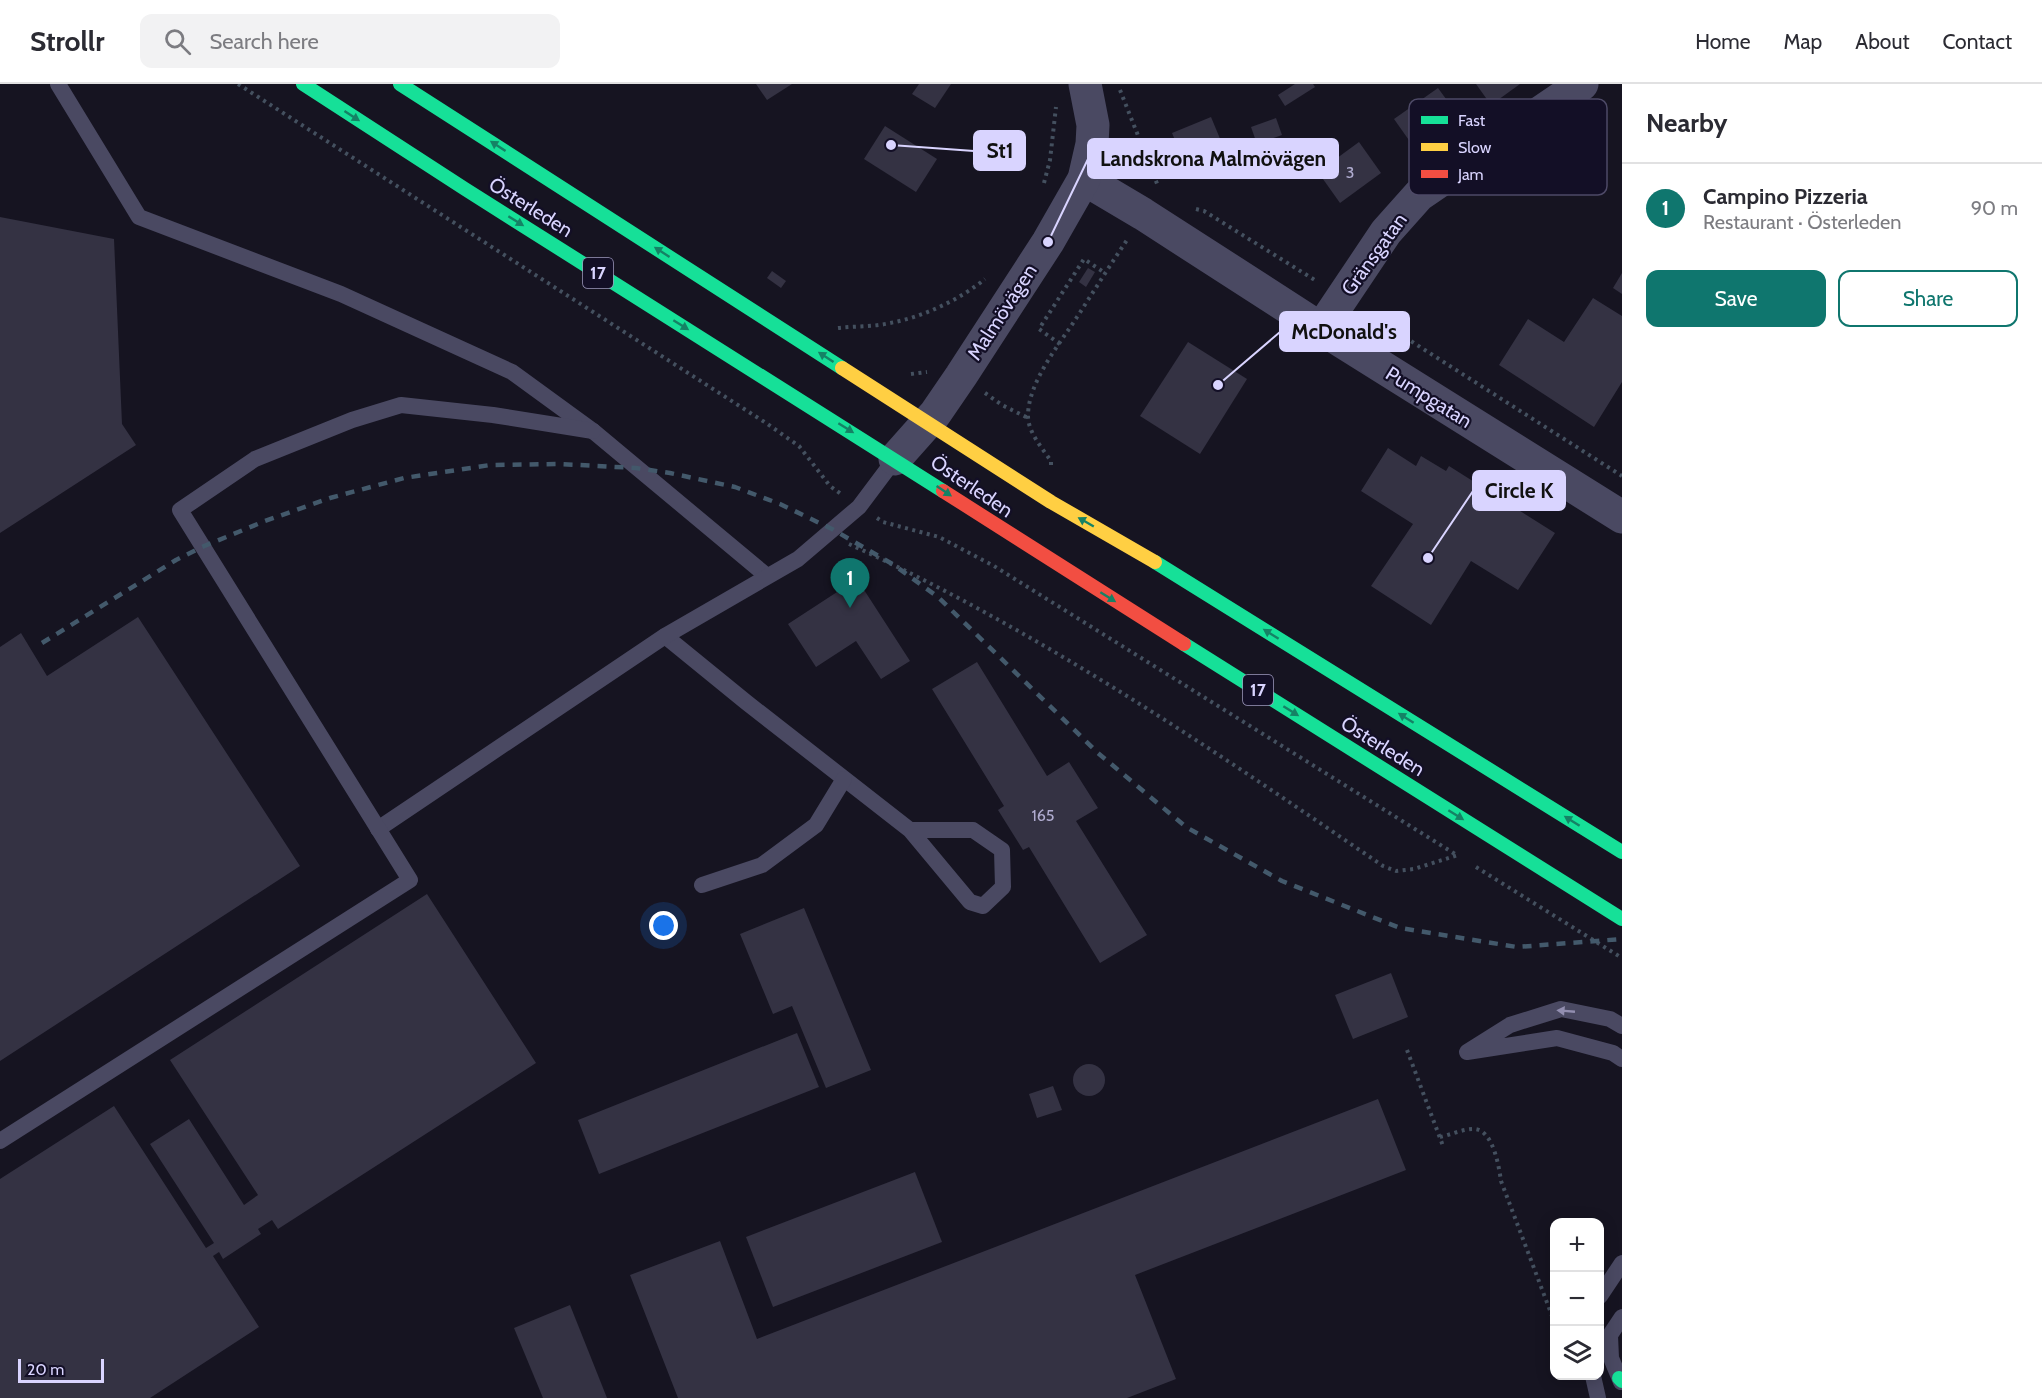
<!DOCTYPE html>
<meta charset="utf-8">
<style>
:root{--surface:#fff;--page:#f2f2f3;--text:#2b2b33;--muted:#7c7c81;--line:#e1e1e2;--accent:#0f766e}
body{margin:0;font-family:Cabin,sans-serif;background:var(--page);color:var(--text)}
.controls{position:absolute;right:18px;bottom:18px;display:grid;overflow:hidden;border-radius:12px;box-shadow:0 3px 15px #0003}
.controls button{width:54px;height:54px;display:grid;place-items:center;padding:0;border:0;border-bottom:2px solid var(--line);background:var(--surface);color:var(--text);font:30px sans-serif}
.scale{position:absolute;left:18px;bottom:15px;width:86px;box-sizing:border-box;padding-left:6px;border:3px solid #d9d4ff;border-top:0;font-size:16px;line-height:21px;white-space:nowrap;color:#d9d4ff;-webkit-text-stroke:4px #130f26;paint-order:stroke}
.you{position:absolute;left:664px;top:842px;width:21px;height:21px;margin:-15px;border:4px solid #fff;border-radius:50%;background:#1a73e8;box-shadow:0 0 0 9px #1a73e833}
.badge{display:grid;place-items:center;width:39px;height:39px;border-radius:50%;background:var(--accent);color:#fff;font-size:20px;font-weight:700}
.pin{position:absolute;translate:-50% -50px;filter:drop-shadow(0 2px 3px #0008)}
.pin::after{content:'';position:absolute;top:32px;width:21px;height:18px;background:inherit;clip-path:polygon(0 0,100% 0,50% 100%)}
.list{margin:0;padding:0;list-style:none}
h2{display:flex;justify-content:space-between;align-items:center;height:78px;margin:0;padding:0 24px;font-size:26px}
h2 small{font-size:20px;font-weight:400;color:var(--muted)}
.list li{display:grid;grid-template-columns:39px 1fr auto;gap:18px;align-items:center;box-sizing:border-box;height:90px;padding:0 24px;border-top:2px solid var(--line)}
.list b{display:block;font-size:22px;white-space:nowrap}
.list p{margin:0;font-size:20px;white-space:nowrap;color:var(--muted)}
.list em{font-size:20px;font-style:normal;color:var(--muted)}
.actions{display:flex;gap:12px;padding:18px 24px}
.actions a{flex:1;padding:14px 0;border:2px solid var(--accent);border-radius:12px;text-align:center;font-size:21px;color:var(--accent)}
.actions .main{background:var(--accent);color:#fff}
.icon{flex:none;width:33px;height:33px;fill:none;stroke:currentColor;stroke-width:2;stroke-linecap:round;stroke-linejoin:round}
.map{position:relative;flex:none;width:1622px;height:1314px;overflow:hidden}
header{display:flex;align-items:center;gap:36px;box-sizing:border-box;height:84px;padding:0 30px;background:var(--surface);border-bottom:2px solid var(--line)}
header strong{font-size:28px}
nav{display:flex;gap:33px;margin-inline-start:auto;font-size:21px}
.search{width:420px;height:54px;background:var(--page);display:flex;align-items:center;gap:15px;box-sizing:border-box;padding:0 21px;border-radius:12px;color:var(--muted);font-size:22px}
main{display:flex}
aside{flex:1;background:var(--surface)}
.map>svg:first-child{display:block}
.building{fill:#343243}
.lines{fill:none;stroke-linecap:round;stroke-linejoin:round}
.path{stroke:#44505f;stroke-width:4;stroke-dasharray:3 4.5;stroke-linecap:butt}
.lane{stroke:#4a4962;stroke-width:16}
.street{stroke:#4a4962;stroke-width:33}
.fast{stroke:#16e098;stroke-width:14}
.slow{stroke:#ffcf43;stroke-width:14}
.jam{stroke:#f24e42;stroke-width:14}
.rail{stroke:#43596b;stroke-width:4.5;stroke-dasharray:9 8;stroke-linecap:butt}
.oneway{fill:#158265}
.oneway2{fill:#928eb0}
.labels{text-anchor:middle;dominant-baseline:central;stroke-width:4.5;stroke-linejoin:round;paint-order:stroke}
.number-label{font-size:16px;fill:#b0acd0}
.shield{fill:#130f26;stroke:#9e99be;stroke-width:1.5}
.shield-label{font-size:18px;font-weight:bold;fill:#d9d4ff}
.street-label{font-size:20px;fill:#d9d4ff;stroke:#130f26}
.key{fill:#130f26;stroke:#4e4a67;stroke-width:1.5}
.key-label{font-size:16px;fill:#d9d4ff}
.leader{fill:none;stroke:#d9d4ff;stroke-width:2}
.callout-dot{fill:#d9d4ff;stroke:#130f26;stroke-width:2}
.callout{fill:#d9d4ff;stroke:#d9d4ff;stroke-width:2}
.callout-label{font-size:21px;text-anchor:middle;font-weight:bold;fill:#111}
</style>
<header>
<strong>Strollr</strong>
<div class="search"><svg class="icon" aria-label="search" viewBox="0 0 24 24"><circle cx="10" cy="10" r="6"/><path d="M15 15l6 6"/></svg>Search here</div>
<nav><a>Home</a><a>Map</a><a>About</a><a>Contact</a></nav>
</header>
<main>
<div class="map">
<svg width="1622" height="1314" viewBox="0 0 1622 1314">
<rect width="100%" height="100%" fill="#161421"/>
<!-- building -->
<g class="building">
<polygon points="756,0 792,0 767,16"/>
<polygon points="919,0 951,0 935,24 912,10"/>
<polygon points="1295,0 1313,0 1315,3 1285,22 1278,11"/>
<polygon points="1476,0 1520,0 1491,21"/>
<polygon points="1438,4 1462,37 1418,69 1394,35"/>
<polygon points="1211,33 1226,69 1187,85 1172,49"/>
<polygon points="1276,34 1282,51 1257,60 1251,43"/>
<polygon points="885,42 937,75 916,108 864,75"/>
<polygon points="1359,58 1381,89 1340,119 1318,88"/>
<polygon points="0,133 114,155 122,340 136,361 0,449"/>
<polygon points="1088,184 1095,188 1086,203 1079,198"/>
<polygon points="772,187 786,197 781,204 767,194"/>
<polygon points="1622,189 1622,210 1613,204"/>
<polygon points="1593,214 1622,232 1622,298 1594,343 1499,281 1528,235 1564,258"/>
<polygon points="1188,258 1247,295 1200,370 1140,332"/>
<polygon points="1388,364 1416,382 1421,372 1446,387 1449,382 1555,449 1518,506 1471,477 1431,541 1371,502 1413,440 1361,407"/>
<polygon points="857,495 910,577 881,595 856,557 816,583 788,540"/>
<polygon points="138,533 300,782 0,977 0,563 21,549 47,592"/>
<polygon points="977,578 1047,692 1069,678 1098,724 1076,737 1147,851 1100,879 1029,763 1023,766 998,726 1004,722 932,605"/>
<polygon points="427,810 536,979 278,1145 272,1136 258,1145 261,1150 223,1175 219,1168 213,1172 259,1243 150,1314 0,1314 0,1095 114,1022 206,1164 214,1159 150,1060 189,1035 244,1121 258,1111 170,976"/>
<polygon points="804,824 871,986 826,1004 792,922 773,930 740,850"/>
<polygon points="1391,889 1408,933 1353,955 1335,911"/>
<polygon points="797,949 819,1003 599,1090 578,1036"/>
<circle cx="1089" cy="996" r="16"/>
<polygon points="1053,1002 1062,1026 1037,1034 1029,1010"/>
<polygon points="1378,1015 1406,1086 1135,1191 1176,1295 1127,1314 678,1314 630,1191 720,1157 757,1255"/>
<polygon points="915,1088 942,1158 773,1223 746,1153"/>
<polygon points="570,1221 607,1314 543,1314 514,1244"/>
</g>
<g class="lines">
<!-- path -->
<g class="path">
<polyline points="238,0 766,339 799,362 830,402 841,410"/>
<polyline points="1120,6 1158,102"/>
<polyline points="1044,99 1050,76 1056,23"/>
<polyline points="1196,125 1204,127 1318,198"/>
<polyline points="1367,229 1622,392"/>
<path d="M838 244C855 242 873 243 890 239 923 233 959 216 985 195"/>
<polyline points="1060,260 1039,245 1084,175 1105,189"/>
<polyline points="911,290 927,288"/>
<polyline points="985,309 1002,321 1028,334"/>
<path d="M1051 381V377C1042 364 1028 348 1028 332 1028 298 1059 261 1077 233 1094 207 1110 181 1127 156"/>
<polyline points="877,434 883,438 939,453 994,482 1455,770"/>
<path d="M849 460C1038 546 1212 665 1383 782L1396 787 1414 785 1458 771"/>
<polyline points="1476,783 1622,874"/>
<polyline points="1407,966 1443,1062"/>
<path d="M1440 1053C1450 1051 1463 1045 1473 1045 1493 1044 1499 1083 1501 1097L1554 1237"/>
</g>
<!-- lane -->
<g class="lane">
<polyline points="58,0 139,133 341,210 512,288 593,347 767,492"/>
<polyline points="665,552 746,618 910,746 970,818 983,822 1003,803 1002,766 973,746 910,746"/>
<polyline points="378,745 665,552 798,475 859,423 895,375"/>
<polyline points="702,801 762,781 816,741 844,695"/>
<polyline points="1622,942 1610,935 1561,925 1510,941 1467,968 1557,954 1613,969 1622,975"/>
<polyline points="0,1057 410,796 180,426 255,375 352,336 401,321 493,331 593,347"/>
<polyline points="1600,1212 1622,1179"/>
<polyline points="1593,1292 1598,1314"/>
<polyline points="1621,1298 1611,1274 1610,1251 1622,1233"/>
</g>
<!-- street -->
<g class="street">
<polyline points="1084,95 1143,130 1309,237 1622,433"/>
<polyline points="1321,245 1386,148 1419,111 1582,0"/>
<polyline points="895,375 935,330 961,292 1048,158 1084,95 1092,60 1093,41 1085,0"/>
</g>
<!-- fast -->
<g class="fast">
<polyline points="303,0 465,105 943,407"/>
<polyline points="400,0 842,284"/>
<polyline points="1155,478 1622,768"/>
<polyline points="1184,560 1622,835"/>
<polyline points="1619,1294 1622,1297"/>
</g>
<!-- slow -->
<polyline class="slow" points="842,284 1051,418 1155,478"/>
<!-- jam -->
<polyline class="jam" points="943,407 1184,560"/>
<!-- rail -->
<polyline class="rail" points="42,559 176,476 202,463 265,437 330,414 404,394 490,381 559,380 636,384 670,389 735,403 780,420 832,445 894,481 938,513 1098,669 1186,743 1282,797 1400,844 1517,863 1622,855"/>
</g>
<!-- one-way arrows -->
<defs><path id="oneway-solid" d="M-6-.8H1V-3.2L6.5 0L1 3.2V.8H-6Z" transform="scale(1.5)"/></defs>
<g class="oneway">
<use href="#oneway-solid" transform="translate(352 32) rotate(33)"/>
<use href="#oneway-solid" transform="translate(498 62) rotate(-147)"/>
<use href="#oneway-solid" transform="translate(516 137) rotate(32)"/>
<use href="#oneway-solid" transform="translate(662 168) rotate(-147)"/>
<use href="#oneway-solid" transform="translate(681 241) rotate(32)"/>
<use href="#oneway-solid" transform="translate(826 273) rotate(-147)"/>
<use href="#oneway-solid" transform="translate(846 344) rotate(32)"/>
<use href="#oneway-solid" transform="translate(944 407) rotate(34)"/>
<use href="#oneway-solid" transform="translate(1086 438) rotate(-150)"/>
<use href="#oneway-solid" transform="translate(1108 513) rotate(32)"/>
<use href="#oneway-solid" transform="translate(1271 550) rotate(-148)"/>
<use href="#oneway-solid" transform="translate(1291 627) rotate(32)"/>
<use href="#oneway-solid" transform="translate(1406 634) rotate(-148)"/>
<use href="#oneway-solid" transform="translate(1456 731) rotate(32)"/>
<use href="#oneway-solid" transform="translate(1572 737) rotate(-148)"/>
</g>
<use class="oneway2" href="#oneway-solid" transform="translate(1566 927) rotate(-175)"/>
<g class="labels">
<!-- number labels -->
<g class="number-label">
<text x="1350" y="88">3</text>
<text x="1043" y="731">165</text>
</g>
<!-- shield labels -->
<g class="shield">
<rect x="583" y="174" width="30" height="30" rx="4.5"/>
<rect x="1243" y="591" width="30" height="30" rx="4.5"/>
</g>
<g class="shield-label">
<text x="598" y="189">17</text>
<text x="1258" y="606">17</text>
</g>
<!-- street labels -->
<g class="street-label">
<text transform="translate(531 123) rotate(32)">Österleden</text>
<text transform="translate(1374 170) rotate(-54)">Gränsgatan</text>
<text transform="translate(1002 228) rotate(-57)">Malmövägen</text>
<text transform="translate(1429 313) rotate(32)">Pumpgatan</text>
<text transform="translate(972 402) rotate(34)">Österleden</text>
<text transform="translate(1383 662) rotate(32)">Österleden</text>
</g>
</g>
<!-- legend -->
<rect x="1409" y="15" width="198" height="96" rx="9" class="key"/>
<rect x="1421" y="32" width="27" height="8" fill="#16e098"/>
<rect x="1421" y="59" width="27" height="8" fill="#ffcf43"/>
<rect x="1421" y="86" width="27" height="8" fill="#f24e42"/>
<g class="key-label">
<text x="1458" y="42">Fast</text>
<text x="1458" y="69">Slow</text>
<text x="1458" y="96">Jam</text>
</g>
<!-- callouts -->
<path class="leader" d="M891 61L974 67M1048 158L1088 75M1218 301L1280 248M1428 474L1473 407"/>
<g class="callout-dot">
<circle cx="891" cy="61" r="6"/>
<circle cx="1048" cy="158" r="6"/>
<circle cx="1218" cy="301" r="6"/>
<circle cx="1428" cy="474" r="6"/>
</g>
<g class="callout">
<rect x="974" y="47" width="51" height="39" rx="6"/>
<rect x="1088" y="55" width="250" height="39" rx="6"/>
<rect x="1280" y="228" width="129" height="39" rx="6"/>
<rect x="1473" y="387" width="92" height="39" rx="6"/>
</g>
<g class="callout-label">
<text x="1000" y="74">St1</text>
<text x="1213" y="82">Landskrona Malmövägen</text>
<text x="1344" y="255">McDonald's</text>
<text x="1519" y="414">Circle K</text>
</g>
</svg>
<div class="controls">
<button>+</button>
<button>−</button>
<button><svg class="icon" aria-label="layers" viewBox="0 0 24 24"><path d="M12 4l9 5-9 5-9-5zM3 14l9 5 9-5"/></svg></button>
</div>
<div class="scale">20 m</div>
<div class="you"></div>
<div class="pin badge" style="left:850px;top:524px">1</div>
</div>
<aside>
<h2>Nearby<small></small></h2>
<ul class="list">
<li><span class="badge">1</span><div><b>Campino Pizzeria</b><p>Restaurant · Österleden</p></div><em>90 m</em></li>
</ul>
<div class="actions"><a class="main">Save</a><a>Share</a></div>
</aside>
</main>
